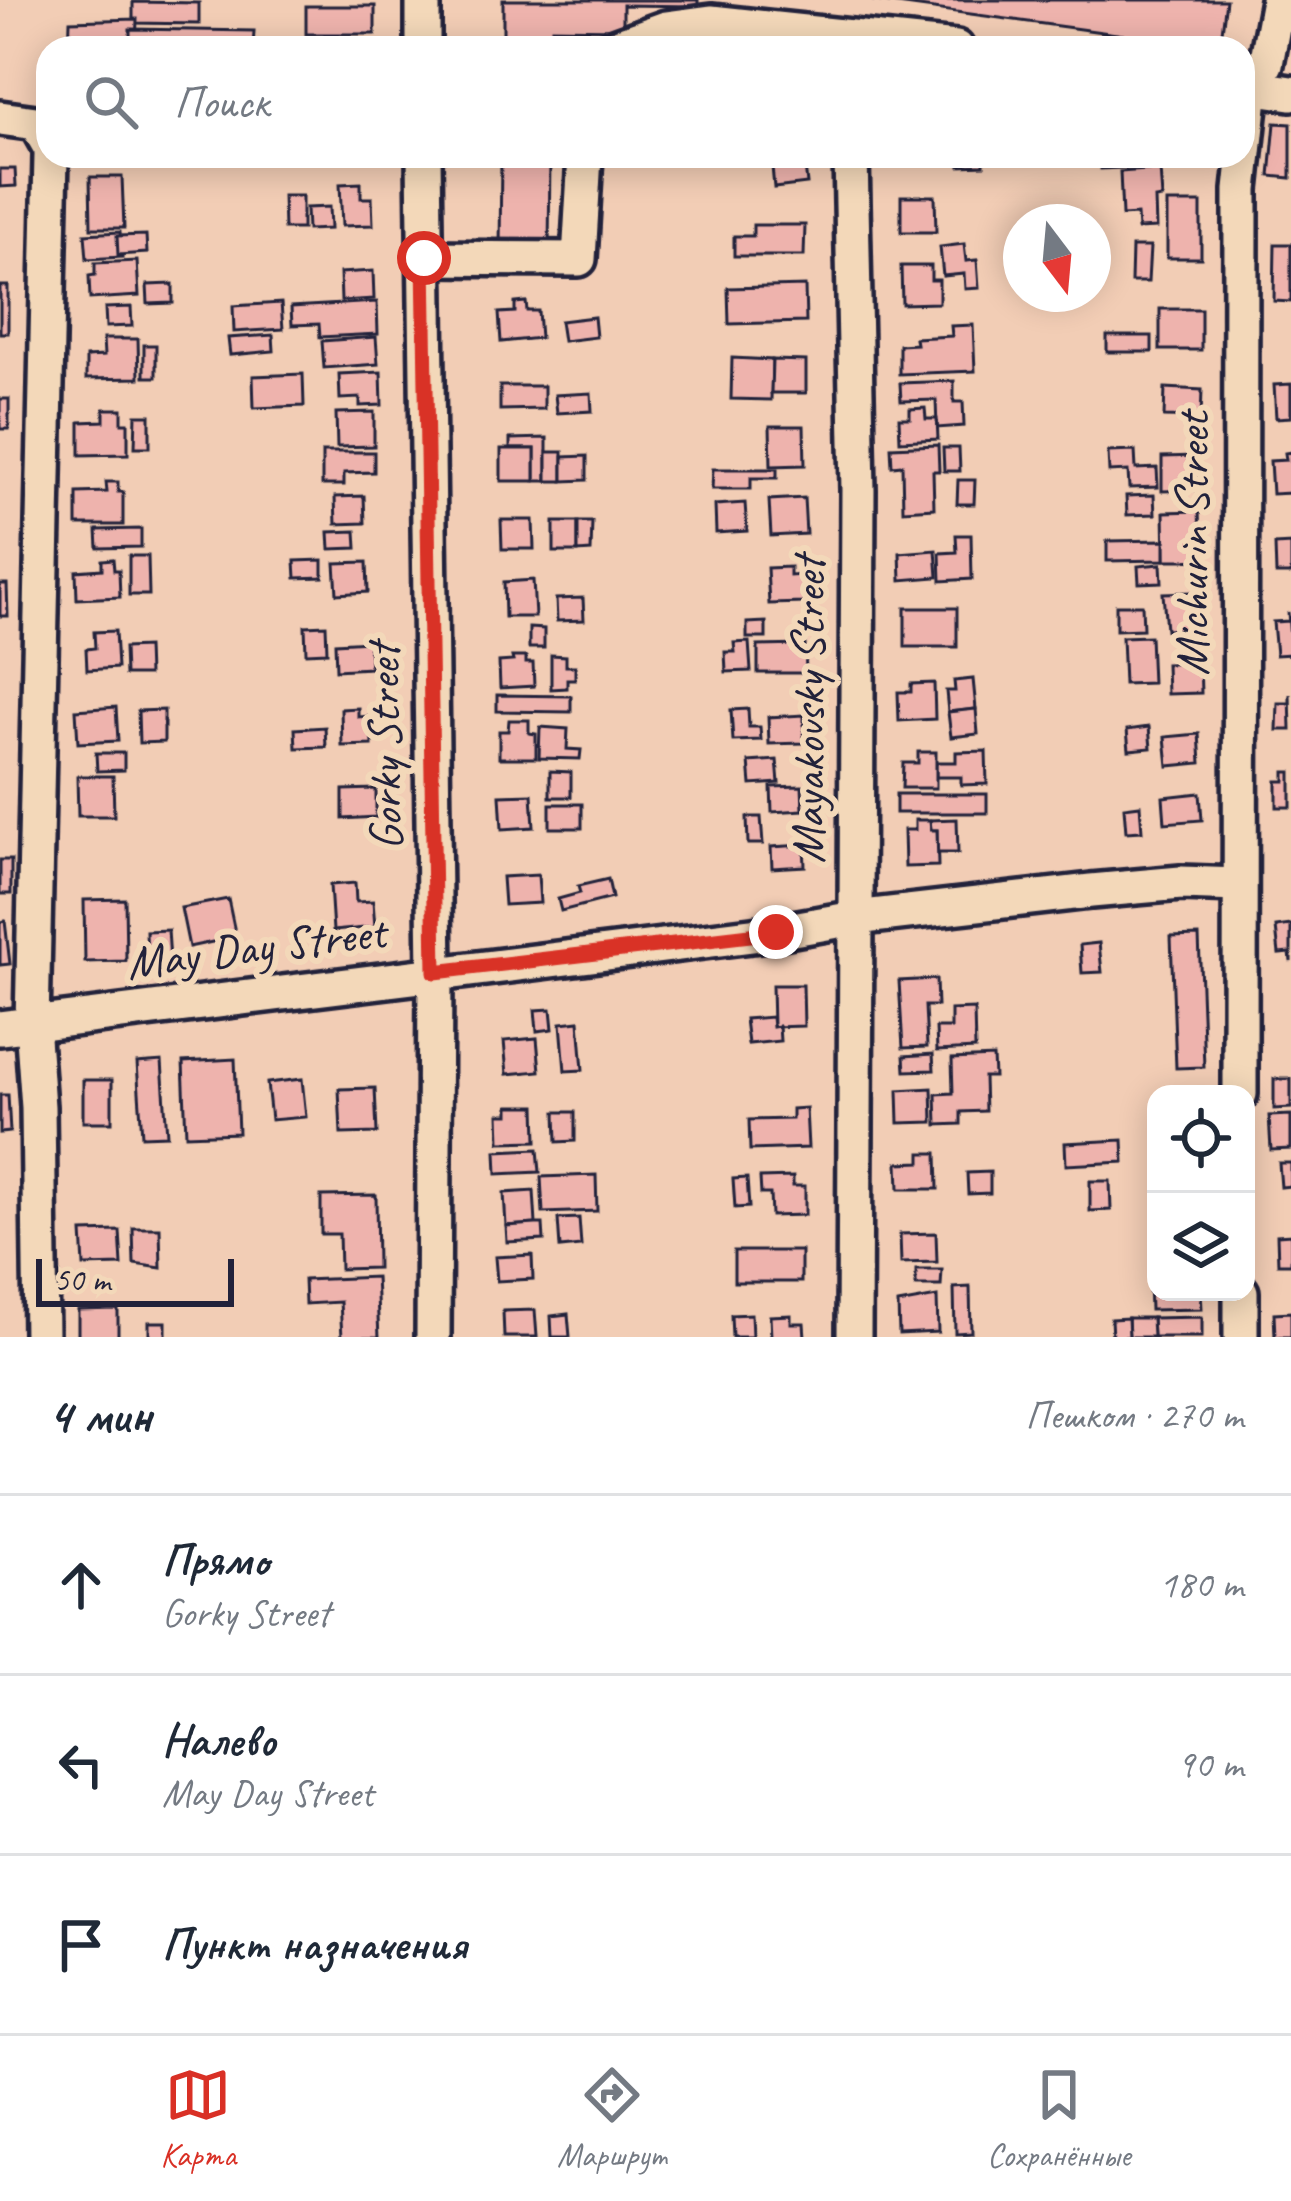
<!DOCTYPE html>
<html lang="ru">
<meta charset="utf-8">
<style>
:root{--surface:#fff;--page:#f6f6f7;--text:#1f2937;--muted:#747a83;--line:#e0e1e3;--accent:#d93025}
body{margin:0;font-family:Caveat,sans-serif;background:var(--page);color:var(--text)}
.controls{position:absolute;right:36px;bottom:36px;display:grid;overflow:hidden;border-radius:24px;box-shadow:0 6px 30px #0003}
.controls button{width:108px;height:108px;display:grid;place-items:center;padding:0;border:0;border-bottom:3px solid var(--line);background:var(--surface);color:var(--text);font:60px sans-serif}
.compass{position:absolute;left:1003px;top:204px;width:108px;height:108px;border-radius:50%;background:var(--surface);box-shadow:0 6px 30px #0003;rotate:164deg}
.scale{position:absolute;left:36px;bottom:30px;width:198px;box-sizing:border-box;padding-left:12px;border:6px solid #22223b;border-top:0;font-size:33px;line-height:42px;white-space:nowrap;color:#22223b;-webkit-text-stroke:9px #f3d8b9;paint-order:stroke}
.stop{position:absolute;width:36px;height:36px;margin:-27px;border:9px solid #d93025;border-radius:50%;background:#fff}
.stop.end{background:#d93025;border-color:#fff;box-shadow:0 3px 12px #0008}
.list{margin:0;padding:0;list-style:none}
h2{display:flex;justify-content:space-between;align-items:center;height:156px;margin:0;padding:0 48px;font-size:51px}
h2 small{font-size:39px;font-weight:400;color:var(--muted)}
.list li{display:grid;grid-template-columns:78px 1fr auto;gap:36px;align-items:center;box-sizing:border-box;height:180px;padding:0 48px;border-top:3px solid var(--line)}
.list b{display:block;font-size:45px;white-space:nowrap}
.list p{margin:0;font-size:39px;white-space:nowrap;color:var(--muted)}
.list em{font-size:39px;font-style:normal;color:var(--muted)}
.icon{flex:none;width:66px;height:66px;fill:none;stroke:currentColor;stroke-width:2;stroke-linecap:round;stroke-linejoin:round}
.map{position:relative;flex:none;width:1291px;height:1337px;overflow:hidden}
.search{position:absolute;background:var(--surface);box-shadow:0 6px 30px #0003;left:36px;right:36px;top:36px;height:132px;display:flex;align-items:center;gap:30px;box-sizing:border-box;padding:0 42px;border-radius:36px;color:var(--muted);font-size:45px}
.sheet{height:696px;background:var(--surface)}
nav{display:flex;justify-content:space-around;align-items:center;box-sizing:border-box;height:168px;border-top:3px solid var(--line);background:var(--surface);font-size:33px;color:var(--muted)}
nav a{display:grid;justify-items:center;gap:6px}
nav .on{color:var(--accent)}
.map>svg:first-child{display:block}
.building{fill:#eeb3ad;stroke:#22223b;stroke-width:3}
.lines{fill:none;stroke-linecap:round;stroke-linejoin:round}
.minor-casing{stroke:#22223b;stroke-width:42}
.minor{stroke:#f3d8b9;stroke-width:33}
.route{stroke:#d93025;stroke-width:15}
.labels{text-anchor:middle;dominant-baseline:central;stroke-width:12;stroke-linejoin:round;paint-order:stroke}
.street-label{font-size:48px;fill:#22223b;stroke:#f3d8b9}
</style>
<div class="map">
<svg width="1291" height="1337" viewBox="0 0 1291 1337">
<rect width="100%" height="100%" fill="#f2cdb5"/>
<filter id="ink" filterUnits="userSpaceOnUse"><feTurbulence type="fractalNoise" baseFrequency=".00833" numOctaves="2"/><feDisplacementMap in="SourceGraphic" scale="24" xChannelSelector="R" yChannelSelector="G"/><feConvolveMatrix kernelMatrix="1 2 1 2 8 2 1 2 1" color-interpolation-filters="sRGB"/></filter>
<g filter="url(#ink)">
<!-- building -->
<g class="building">
<polygon points="503,0 698,0 698,6 623,5 623,29 552,28 552,48 503,48"/>
<polygon points="868,0 1226,0 1220,48"/>
<polygon points="133,2 199,3 199,24 133,23"/>
<rect x="306" y="6" width="69" height="28"/>
<polygon points="137,19 136,48 69,48 70,21"/>
<polygon points="130,29 254,31 253,48 130,48"/>
<polygon points="1275,123 1291,124 1291,178 1270,176"/>
<polygon points="501,156 550,156 549,251 500,251"/>
<polygon points="771,156 804,156 807,184 774,188"/>
<polygon points="899,156 940,156 940,164 899,165"/>
<polygon points="960,156 984,156 984,165 960,166"/>
<polygon points="1100,156 1139,156 1140,167 1101,169"/>
<polygon points="0,169 15,169 16,186 0,187"/>
<polygon points="1160,169 1162,198 1155,199 1156,228 1138,229 1137,215 1122,216 1120,172"/>
<polygon points="90,177 122,177 124,228 91,228"/>
<polygon points="361,183 361,198 372,198 373,225 342,226 340,184"/>
<polygon points="283,196 302,196 302,229 284,229"/>
<polygon points="901,196 935,196 936,232 901,232"/>
<rect x="1167" y="203" width="34" height="55"/>
<polygon points="329,207 330,229 307,230 306,208"/>
<polygon points="753,225 805,225 804,256 734,256 734,236 753,236"/>
<polygon points="120,232 122,257 87,259 85,234"/>
<polygon points="146,235 147,253 118,255 117,236"/>
<polygon points="964,244 966,261 977,260 979,288 965,289 964,274 943,276 940,247"/>
<polygon points="1275,244 1291,244 1291,302 1274,301"/>
<polygon points="1132,247 1150,247 1148,282 1131,282"/>
<polygon points="137,261 139,296 90,299 89,276 95,275 95,263"/>
<polygon points="901,266 931,266 931,280 939,280 939,303 902,304"/>
<polygon points="373,271 374,299 341,301 340,273"/>
<polygon points="173,284 173,303 148,304 147,285"/>
<rect x="0" y="286" width="8" height="47"/>
<polygon points="805,286 806,322 729,324 728,288"/>
<polygon points="377,302 378,334 320,337 319,324 292,325 291,307"/>
<polygon points="526,302 527,311 538,311 540,338 501,342 499,313 515,312 515,303"/>
<polygon points="281,303 283,329 234,332 233,306"/>
<polygon points="131,307 132,326 106,327 105,308"/>
<rect x="1160" y="309" width="41" height="41"/>
<polygon points="594,317 596,337 563,341 560,321"/>
<polygon points="973,325 975,371 899,374 899,345 916,344 915,338 952,336 951,326"/>
<polygon points="273,335 274,351 230,355 228,338"/>
<rect x="1107" y="336" width="45" height="16"/>
<polygon points="376,337 378,364 324,368 322,341"/>
<polygon points="103,339 138,339 139,378 86,379 86,357 104,356"/>
<rect x="144" y="345" width="12" height="32"/>
<polygon points="732,358 772,360 771,400 731,399"/>
<polygon points="772,360 806,361 806,393 771,393"/>
<polygon points="381,372 382,405 360,406 360,398 340,399 339,374"/>
<polygon points="303,374 304,406 254,408 253,376"/>
<polygon points="954,381 954,402 963,402 964,426 937,428 936,400 901,401 900,383"/>
<polygon points="1291,384 1291,417 1276,418 1274,385"/>
<polygon points="500,386 544,386 544,409 500,410"/>
<polygon points="1165,388 1202,390 1201,418 1164,417"/>
<polygon points="591,393 592,411 557,413 555,395"/>
<rect x="0" y="399" width="9" height="30"/>
<polygon points="925,408 926,419 937,419 938,439 900,441 899,418 910,418 910,409"/>
<polygon points="104,409 122,409 122,423 128,423 128,454 80,455 80,422 104,421"/>
<polygon points="374,412 374,446 337,447 336,413"/>
<polygon points="136,415 150,415 150,447 135,447"/>
<polygon points="770,426 804,426 805,465 771,466"/>
<polygon points="547,438 547,481 535,481 535,449 510,449 510,439"/>
<polygon points="938,445 939,471 933,471 934,508 903,510 902,465 892,466 891,447"/>
<polygon points="943,448 959,448 960,471 944,471"/>
<rect x="501" y="449" width="34" height="32"/>
<polygon points="1135,451 1136,469 1157,468 1158,487 1129,488 1128,471 1109,472 1108,452"/>
<polygon points="322,452 374,452 374,472 344,473 344,485 322,485"/>
<rect x="547" y="452" width="16" height="29"/>
<polygon points="1291,452 1291,493 1272,494 1270,461 1286,460 1285,453"/>
<polygon points="587,456 587,480 563,481 563,457"/>
<polygon points="1198,456 1199,490 1162,491 1162,457"/>
<polygon points="713,469 777,469 777,478 751,478 751,489 712,489"/>
<polygon points="958,480 975,480 974,504 957,504"/>
<polygon points="106,482 118,482 118,492 123,492 123,525 77,525 77,493 107,492"/>
<polygon points="1154,495 1155,514 1127,515 1126,496"/>
<polygon points="364,496 365,523 336,524 335,497"/>
<polygon points="804,498 806,534 771,536 769,500"/>
<polygon points="745,503 747,531 716,533 715,505"/>
<polygon points="1199,511 1201,560 1165,560 1164,512"/>
<polygon points="501,520 533,520 534,549 502,549"/>
<rect x="554" y="522" width="24" height="30"/>
<polygon points="578,522 592,522 591,551 578,552"/>
<polygon points="141,529 141,547 98,548 97,530"/>
<polygon points="356,531 357,548 330,549 329,532"/>
<polygon points="956,535 971,535 972,579 941,581 940,553 957,552"/>
<polygon points="1165,540 1165,560 1107,561 1107,541"/>
<polygon points="1291,544 1291,574 1276,574 1275,545"/>
<polygon points="936,550 938,577 901,580 900,553"/>
<polygon points="129,556 148,556 149,595 129,595"/>
<polygon points="113,559 114,570 119,570 120,597 77,599 76,571 102,569 102,560"/>
<polygon points="323,560 323,577 296,578 295,561"/>
<polygon points="367,562 368,592 337,594 335,563"/>
<polygon points="1161,564 1162,582 1139,583 1138,566"/>
<polygon points="790,567 790,576 803,575 804,603 769,604 767,568"/>
<polygon points="533,580 535,617 505,617 504,582"/>
<polygon points="0,584 7,584 8,616 0,616"/>
<polygon points="1193,592 1193,600 1201,600 1203,628 1166,630 1163,593"/>
<polygon points="583,598 584,620 557,621 556,599"/>
<polygon points="1116,605 1142,605 1143,629 1116,630"/>
<rect x="905" y="608" width="52" height="39"/>
<polygon points="1288,612 1291,654 1276,655 1273,622 1289,621"/>
<polygon points="766,622 766,638 747,638 747,623"/>
<polygon points="326,625 327,652 306,653 305,626"/>
<polygon points="529,628 544,629 544,648 529,648"/>
<polygon points="115,631 117,668 87,670 86,649 95,648 94,632"/>
<polygon points="1150,636 1152,683 1124,684 1122,637"/>
<polygon points="369,641 370,668 336,670 335,643"/>
<polygon points="749,642 751,671 726,672 725,652 735,652 734,643"/>
<polygon points="805,645 806,673 758,673 758,646"/>
<polygon points="147,647 148,675 125,675 124,648"/>
<polygon points="551,655 566,656 566,666 575,666 575,679 567,679 567,688 551,689"/>
<polygon points="512,657 526,657 526,663 533,663 534,686 500,688 499,662 513,661"/>
<polygon points="1200,663 1201,693 1167,694 1166,664"/>
<polygon points="973,679 976,709 948,712 946,691 955,691 954,681"/>
<polygon points="934,683 935,719 899,721 898,692 911,692 911,684"/>
<polygon points="1290,694 1291,730 1277,730 1278,703 1290,703"/>
<polygon points="497,695 571,696 571,712 497,711"/>
<polygon points="116,707 118,741 78,743 76,710"/>
<polygon points="358,708 358,717 371,716 372,745 342,746 341,709"/>
<polygon points="748,709 749,727 760,727 761,740 733,741 731,710"/>
<polygon points="976,709 978,734 951,737 948,712"/>
<polygon points="164,710 164,742 139,743 138,711"/>
<polygon points="804,715 804,743 769,744 768,717"/>
<polygon points="509,720 529,720 529,733 536,734 536,758 499,758 499,731 508,731"/>
<polygon points="325,727 326,747 296,748 295,729"/>
<polygon points="540,727 568,729 567,749 581,750 580,759 539,758"/>
<polygon points="1149,727 1151,748 1129,750 1127,730"/>
<polygon points="1199,734 1201,763 1168,766 1165,737"/>
<polygon points="986,751 987,784 961,785 961,777 936,777 936,762 956,762 956,752"/>
<polygon points="918,752 936,752 936,788 902,788 903,763 918,763"/>
<polygon points="96,753 124,753 124,770 97,771"/>
<polygon points="777,760 779,783 751,785 749,762"/>
<polygon points="550,771 571,772 571,797 550,797"/>
<polygon points="1285,772 1291,772 1291,807 1277,807 1277,781 1285,781"/>
<polygon points="77,776 113,776 114,816 78,816"/>
<polygon points="802,786 803,810 772,812 771,787"/>
<polygon points="376,789 376,817 343,819 343,790"/>
<polygon points="1200,793 1202,820 1165,823 1163,797"/>
<polygon points="532,794 534,827 502,829 500,795"/>
<rect x="896" y="794" width="91" height="19"/>
<rect x="550" y="804" width="32" height="24"/>
<polygon points="1140,805 1142,831 1126,832 1124,807"/>
<polygon points="747,817 761,817 763,844 748,844"/>
<polygon points="957,819 958,853 937,853 937,830 931,830 930,820"/>
<polygon points="915,820 930,820 931,830 937,830 938,866 905,867 904,830 915,830"/>
<polygon points="804,845 805,866 772,868 771,847"/>
<rect x="0" y="860" width="11" height="34"/>
<polygon points="538,875 540,903 504,905 502,877"/>
<polygon points="608,879 612,898 561,911 558,899 580,893 578,886"/>
<polygon points="355,883 356,902 373,901 375,927 333,931 330,885"/>
<polygon points="125,899 126,961 85,962 84,900"/>
<polygon points="228,899 236,937 189,947 181,908"/>
<polygon points="5,921 10,964 0,965 0,922"/>
<polygon points="1291,925 1291,962 1290,953 1279,954 1276,927"/>
<polygon points="168,930 170,960 147,961 146,931"/>
<polygon points="1199,936 1204,1067 1176,1068 1171,937"/>
<polygon points="1099,943 1102,972 1082,973 1080,945"/>
<polygon points="936,979 937,1006 925,1006 927,1047 903,1048 899,981"/>
<polygon points="772,985 803,985 804,1026 773,1027"/>
<polygon points="551,1009 553,1029 537,1031 535,1010"/>
<polygon points="974,1009 975,1049 937,1051 936,1028 951,1028 951,1010"/>
<polygon points="772,1017 773,1027 779,1026 780,1041 748,1044 745,1019"/>
<polygon points="579,1021 583,1070 565,1071 561,1023"/>
<polygon points="537,1038 540,1071 507,1074 504,1041"/>
<polygon points="933,1054 934,1070 905,1071 904,1056"/>
<polygon points="993,1057 994,1077 984,1077 985,1111 961,1112 961,1124 937,1125 936,1094 953,1093 952,1059"/>
<polygon points="235,1059 238,1133 186,1135 183,1062"/>
<polygon points="162,1061 167,1135 142,1136 137,1063"/>
<polygon points="302,1079 306,1117 271,1120 267,1083"/>
<polygon points="1274,1079 1291,1079 1291,1108 1274,1109"/>
<rect x="83" y="1080" width="29" height="42"/>
<polygon points="375,1088 377,1133 341,1134 339,1089"/>
<polygon points="932,1088 933,1122 899,1123 898,1090"/>
<polygon points="0,1095 8,1095 10,1132 0,1133"/>
<polygon points="509,1106 536,1106 537,1141 500,1142 499,1114 509,1114"/>
<polygon points="806,1108 808,1148 750,1150 749,1120 792,1119 792,1109"/>
<polygon points="556,1112 575,1112 575,1141 557,1142"/>
<polygon points="1291,1115 1291,1149 1271,1150 1269,1116"/>
<polygon points="1123,1140 1124,1162 1066,1165 1065,1143"/>
<polygon points="538,1149 540,1172 497,1174 496,1151"/>
<polygon points="921,1153 937,1153 938,1189 899,1189 898,1163 921,1162"/>
<polygon points="1279,1163 1291,1163 1291,1186 1281,1187"/>
<polygon points="990,1172 990,1193 968,1194 967,1173"/>
<polygon points="596,1175 597,1211 543,1213 541,1177"/>
<polygon points="793,1177 793,1186 805,1186 805,1215 771,1216 770,1194 761,1194 760,1178"/>
<polygon points="747,1178 749,1207 735,1208 733,1179"/>
<polygon points="1090,1181 1110,1181 1111,1210 1090,1211"/>
<polygon points="534,1191 536,1224 506,1226 504,1193"/>
<polygon points="376,1195 377,1268 340,1269 339,1234 321,1234 321,1196"/>
<polygon points="579,1218 581,1246 560,1248 558,1219"/>
<polygon points="536,1224 543,1224 544,1240 507,1242 506,1226"/>
<polygon points="133,1228 160,1228 161,1268 134,1264"/>
<polygon points="120,1231 122,1265 84,1266 82,1232"/>
<polygon points="936,1233 937,1262 901,1263 900,1234"/>
<polygon points="1291,1234 1291,1264 1278,1264 1277,1235"/>
<rect x="734" y="1251" width="67" height="31"/>
<polygon points="532,1255 533,1279 497,1281 495,1257"/>
<polygon points="916,1270 942,1270 941,1286 916,1286"/>
<polygon points="376,1277 379,1337 342,1337 340,1302 305,1304 304,1280"/>
<polygon points="1149,1281 1156,1281 1156,1292 1201,1292 1202,1309 1150,1310"/>
<polygon points="970,1287 971,1332 955,1333 954,1288"/>
<polygon points="937,1297 938,1332 899,1334 898,1304"/>
<polygon points="118,1309 118,1337 78,1337 78,1310"/>
<polygon points="535,1310 537,1337 504,1337 503,1311"/>
<polygon points="1291,1312 1291,1337 1275,1337 1274,1313"/>
<polygon points="568,1314 570,1337 552,1337 551,1316"/>
<polygon points="751,1314 752,1337 732,1337 731,1315"/>
<polygon points="791,1315 791,1323 804,1323 805,1337 771,1337 770,1316"/>
<polygon points="1202,1317 1202,1337 1153,1337 1152,1318"/>
<polygon points="1128,1318 1152,1318 1153,1337 1129,1337"/>
<polygon points="1128,1318 1129,1337 1112,1337 1111,1319"/>
<rect x="149" y="1322" width="17" height="15"/>
</g>
<g class="lines">
<defs>
<g id="minor">
<polyline points="423,0 423,48"/>
<polyline points="611,48 666,28 711,22 956,48"/>
<polyline points="1243,86 1291,93"/>
<polyline points="0,118 36,123 48,144"/>
<polyline points="424,156 435,972 433,1337"/>
<polyline points="851,156 858,490 854,1337"/>
<polyline points="424,258 579,259 585,156"/>
<polyline points="0,1028 776,932 855,918 1091,891 1181,883 1239,885"/>
<polyline points="1240,1094 1241,190 1252,87 1266,64 1278,0"/>
<polyline points="1241,1292 1241,1337"/>
<polyline points="41,1337 38,1107 32,1024 51,156"/>
</g>
</defs>
<!-- minor casing -->
<use href="#minor" class="minor-casing"/>
<!-- minor -->
<use href="#minor" class="minor"/>
</g>
</g>
<g class="lines" filter="url(#ink)">
<!-- route -->
<polyline class="route" points="424,258 435,972 776,932"/>
</g>
<g class="labels">
<!-- street labels -->
<g class="street-label">
<text transform="translate(1192 544) rotate(-90)">Michurin Street</text>
<text transform="translate(808 710) rotate(-90)">Mayakovsky Street</text>
<text transform="translate(384 747) rotate(-91)">Gorky Street</text>
<text transform="translate(256 947) rotate(-7)">May Day Street</text>
</g>
</g>
</svg>
<div class="controls">
<button><svg class="icon" aria-label="locate" viewBox="0 0 24 24"><circle cx="12" cy="12" r="6"/><path d="M12 2v4M12 18v4M2 12h4M18 12h4"/></svg></button>
<button><svg class="icon" aria-label="layers" viewBox="0 0 24 24"><path d="M12 4l9 5-9 5-9-5zM3 14l9 5 9-5"/></svg></button>
</div>
<svg class="compass" viewBox="-18 -18 36 36"><path d="M0-13l5 13h-10z" fill="#e53935"/><path d="M0 13l5-13h-10z" fill="#747a83"/></svg>
<div class="scale">50 m</div>
<div class="stop" style="left:424px;top:258px"></div>
<div class="stop end" style="left:776px;top:932px"></div>
<div class="search"><svg class="icon" aria-label="search" viewBox="0 0 24 24"><circle cx="10" cy="10" r="6"/><path d="M15 15l6 6"/></svg>Поиск</div>
</div>
<section class="sheet">
<h2>4 мин<small>Пешком · 270 m</small></h2>
<ul class="list">
<li><svg class="icon" aria-label="ahead" viewBox="0 0 24 24"><path d="M12 20V5M6 11l6-6 6 6"/></svg><div><b>Прямо</b><p>Gorky Street</p></div><em>180 m</em></li>
<li><svg class="icon" aria-label="left" viewBox="0 0 24 24"><path d="M17 20v-9H6M10 6l-5 5 5 5"/></svg><div><b>Налево</b><p>May Day Street</p></div><em>90 m</em></li>
<li><svg class="icon" aria-label="arrive" viewBox="0 0 24 24"><path d="M6 21V4h12l-3 4 3 4H6"/></svg><div><b>Пункт назначения</b></div></li>
</ul>
</section>
<nav>
<a class="on"><svg class="icon" aria-label="map" viewBox="0 0 24 24"><path d="M3 6l6-2 6 2 6-2v14l-6 2-6-2-6 2zM9 4v14M15 6v14"/></svg>Карта</a>
<a><svg class="icon" aria-label="directions" viewBox="0 0 24 24"><path d="M12 3l9 9-9 9-9-9zM9 14v-3h6M13 9l2 2-2 2"/></svg>Маршрут</a>
<a><svg class="icon" aria-label="saved" viewBox="0 0 24 24"><path d="M7 4h10v16l-5-4-5 4z"/></svg>Сохранённые</a>
</nav>
